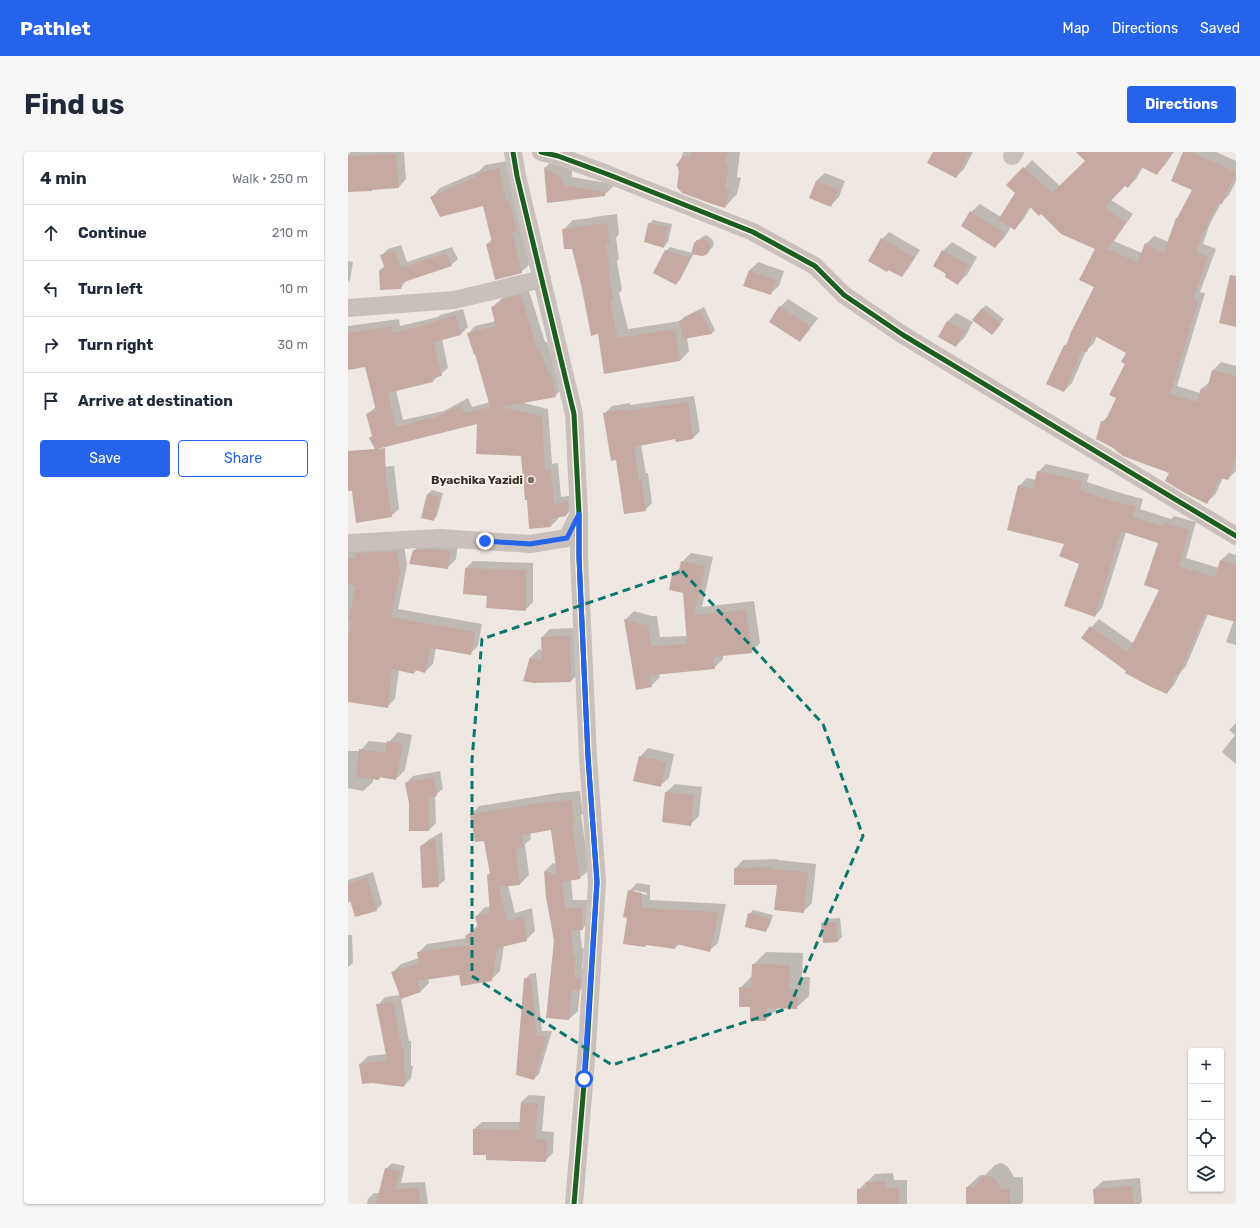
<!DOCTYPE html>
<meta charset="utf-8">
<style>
:root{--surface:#fff;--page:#f6f6f7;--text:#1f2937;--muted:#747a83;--line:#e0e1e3;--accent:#2563eb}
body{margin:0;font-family:Rubik,sans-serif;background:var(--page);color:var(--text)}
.controls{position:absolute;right:12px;bottom:12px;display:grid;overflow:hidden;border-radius:4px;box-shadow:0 1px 3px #0004}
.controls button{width:36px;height:36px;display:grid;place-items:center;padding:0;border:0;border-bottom:1px solid var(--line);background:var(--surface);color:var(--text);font:20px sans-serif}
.stop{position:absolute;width:12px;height:12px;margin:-9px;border:3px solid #2563eb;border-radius:50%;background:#fff}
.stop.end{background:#2563eb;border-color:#fff;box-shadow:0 1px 4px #0008}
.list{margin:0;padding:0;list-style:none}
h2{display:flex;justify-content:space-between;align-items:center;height:52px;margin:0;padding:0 16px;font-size:17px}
h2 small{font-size:13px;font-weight:400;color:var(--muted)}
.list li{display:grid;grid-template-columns:26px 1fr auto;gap:12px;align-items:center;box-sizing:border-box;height:56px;padding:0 16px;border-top:1px solid var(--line)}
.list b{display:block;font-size:15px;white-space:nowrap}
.list em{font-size:13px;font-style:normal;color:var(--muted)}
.actions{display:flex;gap:8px;padding:12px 16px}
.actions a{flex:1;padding:9px 0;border:1px solid var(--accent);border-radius:4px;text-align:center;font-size:14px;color:var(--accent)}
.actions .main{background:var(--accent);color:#fff}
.icon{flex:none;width:22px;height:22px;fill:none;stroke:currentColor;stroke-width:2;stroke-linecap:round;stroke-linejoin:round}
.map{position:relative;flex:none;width:888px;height:1052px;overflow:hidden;border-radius:4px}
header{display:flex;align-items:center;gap:24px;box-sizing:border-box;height:56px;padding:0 20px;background:var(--accent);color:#fff}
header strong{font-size:19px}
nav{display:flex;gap:22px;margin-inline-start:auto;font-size:14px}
.intro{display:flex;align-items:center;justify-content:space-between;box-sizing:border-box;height:96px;padding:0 24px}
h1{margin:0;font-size:28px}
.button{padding:10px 18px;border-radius:4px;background:var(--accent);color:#fff;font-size:14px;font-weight:700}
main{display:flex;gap:24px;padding:0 24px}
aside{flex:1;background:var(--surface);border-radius:4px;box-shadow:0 1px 3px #0004}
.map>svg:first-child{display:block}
.shadow{fill:#0003;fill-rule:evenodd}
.building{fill:#c4aaa3}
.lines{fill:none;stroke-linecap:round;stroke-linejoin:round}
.street{stroke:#c9c0bb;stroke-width:18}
.cycleway-casing{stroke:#fbf2eb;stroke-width:8}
.cycleway{stroke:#1b5e20;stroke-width:5}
.route{stroke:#2563eb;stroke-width:5}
.marked{fill:none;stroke:#0f766e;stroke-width:3;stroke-dasharray:8 5;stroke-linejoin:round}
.poi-dot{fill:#796e6a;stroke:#fbf2eb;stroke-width:1.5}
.labels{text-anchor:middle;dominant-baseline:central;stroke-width:4;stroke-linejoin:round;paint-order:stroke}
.poi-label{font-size:12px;font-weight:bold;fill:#3a2d29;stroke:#fbf2eb;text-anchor:end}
</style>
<header>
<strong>Pathlet</strong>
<nav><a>Map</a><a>Directions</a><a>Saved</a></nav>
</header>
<div class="intro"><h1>Find us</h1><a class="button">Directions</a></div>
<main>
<aside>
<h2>4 min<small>Walk · 250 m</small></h2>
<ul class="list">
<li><svg class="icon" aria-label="ahead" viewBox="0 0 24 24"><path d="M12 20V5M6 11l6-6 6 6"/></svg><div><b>Continue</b></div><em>210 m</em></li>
<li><svg class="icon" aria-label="left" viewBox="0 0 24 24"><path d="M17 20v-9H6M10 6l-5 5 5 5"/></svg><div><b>Turn left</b></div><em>10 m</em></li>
<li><svg class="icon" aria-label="right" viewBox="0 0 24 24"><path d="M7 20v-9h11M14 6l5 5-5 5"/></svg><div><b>Turn right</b></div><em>30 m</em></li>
<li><svg class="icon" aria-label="arrive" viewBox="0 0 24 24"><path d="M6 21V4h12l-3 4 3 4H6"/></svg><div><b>Arrive at destination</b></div></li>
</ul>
<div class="actions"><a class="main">Save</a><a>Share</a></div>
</aside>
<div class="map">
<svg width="888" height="1052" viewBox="0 0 888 1052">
<rect width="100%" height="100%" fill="#efe8e2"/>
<!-- shadow -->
<g class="shadow">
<polygon points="0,0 56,0 58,27 51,35 25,37 24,38 0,39"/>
<polygon points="335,0 392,0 389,25 393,26 389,42 377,55 331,17"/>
<polygon points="586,0 625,0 616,17 608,25"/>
<polygon points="729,0 826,0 817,13 809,21 795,15 788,27 780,35 777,33 763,48 785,62 766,89 794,101 798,92 806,84 821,90 845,38 836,0 868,0 888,9 888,29 881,43 873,51 861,74 855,92 868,97 852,140 857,141 829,234 852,241 854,236 863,229 865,218 873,210 888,214 888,319 880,327 875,326 867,343 859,350 754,270 762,262 769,246 778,211 779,200 749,184 746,191 738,199 724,231 716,239 716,194 721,189 747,135 748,96 683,55 674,69 667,77 663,75 656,86 647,95 623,60 632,52 653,65 668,41 660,33 684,8 712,34 738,9"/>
<polygon points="205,7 224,19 224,25 265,32 265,35 256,43 200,50 197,16"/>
<polygon points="159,9 182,112 173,120 139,92 144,87 136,53 84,45 92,36 131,19 137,13"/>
<polygon points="477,21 497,29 491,45 483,53 468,29"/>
<polygon points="269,62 271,82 268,86 271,107 269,109 274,138 271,141 280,177 333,169 336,165 356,155 367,178 364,181 339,185 341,199 332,209 250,181 235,137 224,95 215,78 225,68 243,66 245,65"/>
<polygon points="305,68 324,72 320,90 316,94 301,72"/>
<polygon points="541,80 572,98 560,117 553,124 541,117 534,87"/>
<polygon points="358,83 364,87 366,91 365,95 357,102 346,101 332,128 328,132 318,99 322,95 344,101 347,92 354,85"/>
<polygon points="604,90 629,105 619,123 610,131 595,99"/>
<polygon points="53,93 59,110 104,95 110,107 103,113 59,128 53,136 32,118 37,113 34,103 40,97"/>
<polygon points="0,109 5,110 2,128 0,130"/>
<polygon points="410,110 436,119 431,134 422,142 396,133 402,118"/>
<polygon points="180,136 197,190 199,190 214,237 207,244 172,250 200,257 204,312 210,311 213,345 227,343 225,356 218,363 210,365 210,367 203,374 174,303 131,271 22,286 25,283 19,262 28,255 18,214 0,217 0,174 51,167 52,174 90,165 92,163 115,157 120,175 113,182 94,187 100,216 85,229 48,238 55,268 96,259 120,246 124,255 142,250 128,201 120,182 127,174 148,169 144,155 160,141"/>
<polygon points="440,147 470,166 460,180 452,189 432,155"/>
<polygon points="638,153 656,167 648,178 634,157"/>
<polygon points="608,161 625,170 617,185 608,194 600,169"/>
<polygon points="346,244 352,279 345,286 328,286 293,293 298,321 300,321 304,351 297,358 257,261 264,254 282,251 282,253"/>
<polygon points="698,312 741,322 739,330 776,342 795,347 792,357 823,367 826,364 848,370 838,406 871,416 873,408 881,401 888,403 888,493 878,490 886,468 860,462 838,514 832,521 826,533 819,541 780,518 734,486 751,467 785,491 812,438 811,390 778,380 754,456 747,464 732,411 671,334 679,326 688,328 690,320"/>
<polygon points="46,314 51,357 43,364 5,338 0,338 0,317"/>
<polygon points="84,338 95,341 89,364 85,368 80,342"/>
<polygon points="74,390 110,391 108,407 99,416 66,399"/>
<polygon points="56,392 59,413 50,457 134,472 130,494 122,502 88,496 85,512 77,520 69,518 66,521 51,518 47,547 39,555 0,549 0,396"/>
<polygon points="343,401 365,405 354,455 406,449 412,491 403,500 375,503 375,507 366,516 311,522 312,525 303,534 277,468 286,459 304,464 309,464 312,485 339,484 336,441 325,423 333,415 334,410"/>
<polygon points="125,409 185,411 185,450 177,458 140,443 116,441 118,416"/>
<polygon points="229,476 231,521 223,529 183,505 191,497 195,499 194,485 202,477"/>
<polygon points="888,571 888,612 874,600 887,583 881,578"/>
<polygon points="50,580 64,583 57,618 48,627 33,625 31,627 25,626 25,630 15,639 0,636 0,599 12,599 21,589 40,591"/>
<polygon points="300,596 326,602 321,626 312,634 292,605"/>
<polygon points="92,619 95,637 87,643 88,671 81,678 62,651 58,631 65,624"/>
<polygon points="327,632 354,635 351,664 342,673 315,670 318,640"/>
<polygon points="232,639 235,662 233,663 241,718 232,726 223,727 225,748 243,748 243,769 234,777 232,777 234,796 236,797 234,817 241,817 240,830 232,838 230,859 221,867 207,789 197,719 205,711 208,712 204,677 182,680 183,687 177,692 181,723 172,732 160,733 167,761 184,756 187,779 178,788 156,793 152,819 143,828 112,822 80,827 81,831 73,839 53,846 61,889 63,889 63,914 65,914 63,926 56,934 12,912 20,904 39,902 30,853 37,845 52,843 44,821 53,812 71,806 70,801 79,792 119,786 118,784 130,773 128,765 136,756 143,754 140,723 142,721 137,688 123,663 131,654 210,641"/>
<polygon points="94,680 97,728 90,734 73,695 80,688"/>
<polygon points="430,707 430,708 468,712 464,751 455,760 430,732 387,717 395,708"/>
<polygon points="25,720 34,752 28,758 4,749 0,751 0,728"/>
<path d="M289 731 302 733V748L378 752 370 791 362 798 331 792 327 796 280 765 281 739ZM286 738 299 741V743L286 740Z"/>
<polygon points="405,758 425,763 421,775 417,779 401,762"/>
<polygon points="492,766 494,785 490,789 474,771 478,767"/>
<polygon points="0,783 4,783 5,811 0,815"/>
<polygon points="418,800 455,801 454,825 462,825 461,844 448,856 430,856 418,868 404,854 392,836 405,823 405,813"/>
<polygon points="188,821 194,879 204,879 191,922 186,927 177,827 182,822"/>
<polygon points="181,943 197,944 194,979 206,980 205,1001 197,1009 126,977 134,970 172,970 173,950"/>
<polygon points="44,1011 57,1014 53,1031 77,1030 80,1052 19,1052 20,1047 26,1041 32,1041 38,1017"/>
<polygon points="652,1011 656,1012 660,1015 666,1025 675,1025 675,1050 673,1052 619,1052 619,1035 632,1023 637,1023 647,1013"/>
<polygon points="545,1021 546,1028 559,1028 559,1052 510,1052 510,1038 519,1029 520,1029 527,1022"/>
<polygon points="792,1026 794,1050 792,1052 747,1052 746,1037 755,1029"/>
</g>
<!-- building -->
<g class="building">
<polygon points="344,0 380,0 377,11 381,12 377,37 382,38 377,56 364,52 334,41 329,35 331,18 330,18 330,15 328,13 335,4 342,6"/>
<polygon points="585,0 622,0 608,26 579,11"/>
<polygon points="728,0 824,0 809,23 793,15 780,36 777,34 756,56 778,70 759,97 790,110 797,91 816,100 828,66 829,66 844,38 823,29 835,0 844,0 888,20 874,52 870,51 854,83 848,100 860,105 845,147 850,149 822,242 849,250 853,236 859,238 864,218 888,224 888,303 880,328 872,326 859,352 837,341 817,329 821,321 775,304 767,298 767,297 748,287 753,269 757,270 768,246 761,243 777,212 773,210 778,201 745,183 739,200 734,199 716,240 698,232 716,193 718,194 723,180 746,135 731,128 747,97 713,82 693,62 691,64 681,54 667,78 650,68 667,41 658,33 675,15 704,41 737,9"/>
<polygon points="48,2 51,36 24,38 24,39 0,40 0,4"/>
<polygon points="196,15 215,28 216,33 257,40 257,44 199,51"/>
<polygon points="151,16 158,49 161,48 169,79 164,80 174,121 147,128 138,92 144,91 135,54 92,65 82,45 128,25 127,22"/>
<polygon points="468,29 490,37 483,55 461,46"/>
<polygon points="622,59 657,81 647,96 613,74"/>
<polygon points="259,71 262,93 258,93 262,117 260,118 265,148 262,149 270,186 327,177 332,209 256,222 250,182 243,184 234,137 224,97 216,97 214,77 234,75 234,74"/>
<polygon points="300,71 320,75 316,96 296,90"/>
<polygon points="533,86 566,105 554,125 540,118 539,120 520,109"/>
<polygon points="353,87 357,88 361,91 362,95 361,100 358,103 354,104 343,102 346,91 349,88"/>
<polygon points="317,98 342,106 328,133 305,121"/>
<polygon points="594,98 621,113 610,133 597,125 598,122 585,114"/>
<polygon points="47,99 53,116 98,101 104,114 53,131 53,137 32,138 31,118 37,117 32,103"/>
<polygon points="401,118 428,128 423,143 395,134"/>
<polygon points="882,123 888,124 888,175 871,171"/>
<polygon points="173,143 189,197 191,196 201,222 203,222 208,245 153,255 194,264 197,318 203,318 206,352 220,349 220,360 218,364 202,367 203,375 181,377 179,348 177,348 173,304 128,302 129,272 29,297 37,296 38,330 44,365 8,371 4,339 0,339 0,299 27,297 21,286 24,284 18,262 28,259 17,215 0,218 0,181 44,174 45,181 84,171 84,170 108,163 113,183 86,190 94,224 84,226 85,230 40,241 48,275 88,265 112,253 117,261 142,255 127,202 126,203 119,181 148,174 143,155 153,152 152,148"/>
<polygon points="431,154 462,174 452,190 421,170"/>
<polygon points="634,156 653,172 644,183 624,168"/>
<polygon points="352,158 364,182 335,187 331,169"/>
<polygon points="599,169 617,179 608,195 590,185"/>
<polygon points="340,250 345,287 328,290 327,287 286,295 291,328 293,327 298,359 276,362 268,308 263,309 255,261 275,257 275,259"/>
<polygon points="689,319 734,329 732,338 768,350 788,354 785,365 816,375 817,371 841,378 831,414 867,425 872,408 888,413 888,470 857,462 831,523 828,522 819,542 801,534 777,521 778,519 733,486 742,474 779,500 787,487 811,438 796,433 810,391 773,379 747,465 716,454 731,412 711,404 716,392 659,378 670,333 685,337"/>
<polygon points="79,342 92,345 86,369 73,366"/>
<polygon points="84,397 102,399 100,417 61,412 65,398"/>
<polygon points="49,399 52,421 43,465 127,480 123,503 83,496 77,521 67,518 66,522 44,517 40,556 0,550 0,489 3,469 0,469 8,434 0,432 0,405 7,407 8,401"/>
<polygon points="333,409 357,414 346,463 398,458 404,501 365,505 367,517 305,523 301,525 304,535 288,538 276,467 295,473 300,472 303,494 339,492 335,441 321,438 324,422 330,423"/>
<polygon points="117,416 178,418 178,459 138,456 139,444 115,442"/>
<polygon points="222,484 223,530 186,531 175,529 182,505 194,508 193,485"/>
<polygon points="39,589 55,592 48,628 31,625 31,628 8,625 11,597 37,601"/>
<polygon points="291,604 318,610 313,635 285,629"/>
<polygon points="85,625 89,644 81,646 81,679 61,679 61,651 57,631"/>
<polygon points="317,640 346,643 343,674 314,670"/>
<polygon points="223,648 227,671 224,671 232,727 214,730 217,757 234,756 235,778 223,778 226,805 228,805 226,825 233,826 232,839 224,838 221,868 198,866 206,789 198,745 196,719 209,723 203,678 174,683 175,696 168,697 172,733 151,735 159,769 176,764 179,789 149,796 144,829 113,834 111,823 69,829 73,840 53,847 43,820 71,811 69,800 122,793 117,784 130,776 127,764 142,761 139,723 142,722 136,689 127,690 122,662 201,650"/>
<polygon points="87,686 91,735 74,736 72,694"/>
<polygon points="422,715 422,717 460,720 456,761 426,758 429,733 386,733 386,716"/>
<polygon points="19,725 29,759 7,765 0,741 0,732"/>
<polygon points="280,738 294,741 294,756 371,760 362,800 328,792 327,797 298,793 297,795 275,792 279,766 275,765"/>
<polygon points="400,761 422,767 418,780 397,775"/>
<polygon points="488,770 490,790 475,791 473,771"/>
<polygon points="404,812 442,813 441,837 449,838 449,857 419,856 418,869 402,869 402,855 391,855 391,835 403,836"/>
<polygon points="176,826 183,826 189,884 199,884 186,928 168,923"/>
<polygon points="45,850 54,897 56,896 56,921 58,921 56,935 24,931 14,932 11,912 39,908 28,852"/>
<polygon points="173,950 190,952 187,987 199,988 198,1010 138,1008 138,1003 125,1003 125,977 171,978"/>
<polygon points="37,1016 52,1020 47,1037 71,1036 72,1052 28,1052"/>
<polygon points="638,1024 643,1024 647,1027 653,1037 662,1037 662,1052 618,1052 618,1035 627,1035 630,1029 634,1025"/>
<polygon points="537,1029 538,1036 551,1036 551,1052 509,1052 509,1037 518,1037 518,1030"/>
<polygon points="784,1034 786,1052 746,1052 745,1037"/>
</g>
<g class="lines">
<!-- street -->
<g class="street">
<polyline points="165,0 169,24 226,262 231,362 231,405 240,605 249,730 239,896 226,1052"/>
<polyline points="193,0 210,4 259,22 405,80 467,114 496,143 555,183 888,384"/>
<polyline points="664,4 667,0"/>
<polyline points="0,156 106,148 194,127"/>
<polyline points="0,391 92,386 182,392 219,386 230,364"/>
</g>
<defs>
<g id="cycleway">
<polyline points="165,0 169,24 226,262 231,362 231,405 240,605 249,730 239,896 226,1052"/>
<polyline points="193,0 210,4 259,22 405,80 467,114 496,143 555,183 888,384"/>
</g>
</defs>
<!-- cycleway casing -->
<use href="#cycleway" class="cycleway-casing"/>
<!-- cycleway -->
<use href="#cycleway" class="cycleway"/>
</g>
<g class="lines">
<!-- route -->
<polyline class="route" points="137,389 182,392 219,386 231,362 231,405 240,605 249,730 236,927"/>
</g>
<!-- marked area -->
<path class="marked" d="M334 419 475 572 515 684 441 856 264 913 124 824V608L134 487Z"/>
<!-- markers -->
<circle class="poi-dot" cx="183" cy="328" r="4"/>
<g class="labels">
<!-- poi labels -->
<g class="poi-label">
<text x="175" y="328">Byachika Yazidi</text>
</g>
</g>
</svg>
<div class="controls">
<button>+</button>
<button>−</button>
<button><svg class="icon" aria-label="locate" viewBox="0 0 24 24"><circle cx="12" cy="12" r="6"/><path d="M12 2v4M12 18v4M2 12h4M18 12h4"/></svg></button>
<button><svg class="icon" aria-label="layers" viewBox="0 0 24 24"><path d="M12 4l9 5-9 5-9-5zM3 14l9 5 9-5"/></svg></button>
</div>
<div class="stop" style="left:236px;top:927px"></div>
<div class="stop end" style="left:137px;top:389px"></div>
</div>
</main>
